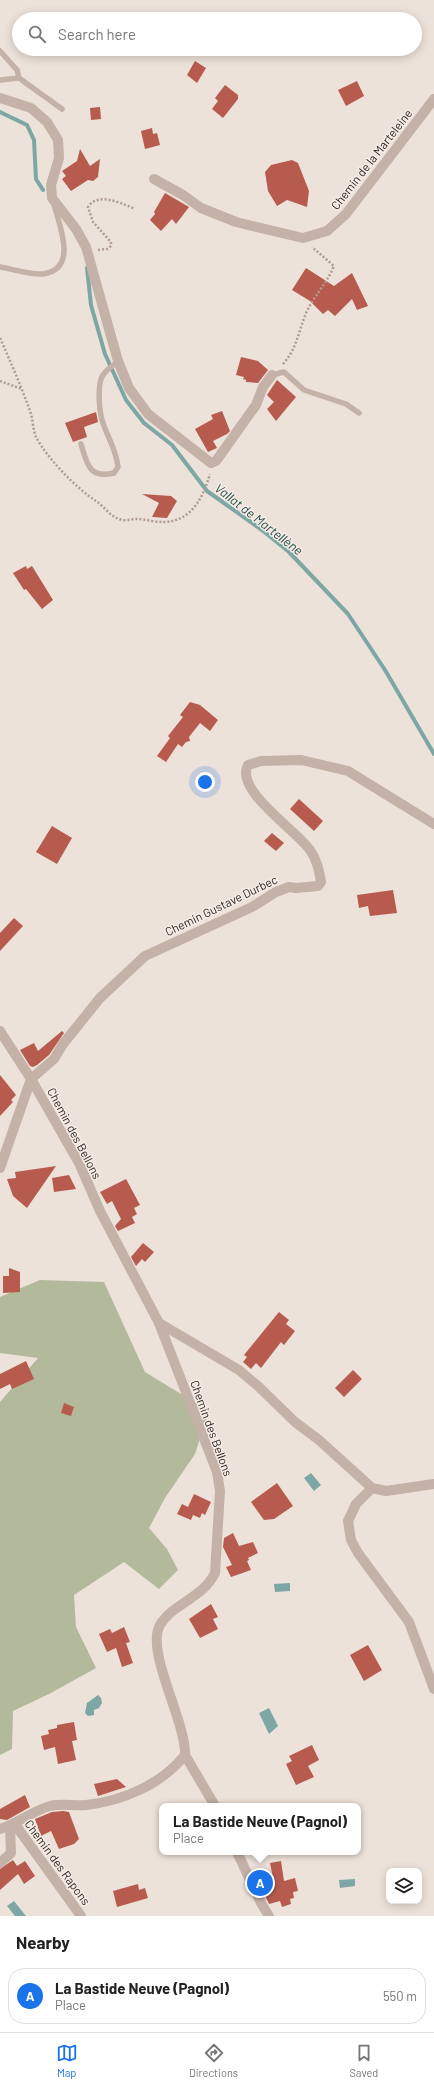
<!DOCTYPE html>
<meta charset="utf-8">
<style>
:root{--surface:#fff;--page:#f2f2f2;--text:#222;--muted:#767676;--line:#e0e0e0;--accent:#1a73e8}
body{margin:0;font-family:Barlow,sans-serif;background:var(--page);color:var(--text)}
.controls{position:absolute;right:12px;bottom:12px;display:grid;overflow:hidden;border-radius:8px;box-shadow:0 2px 10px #0003}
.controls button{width:36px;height:36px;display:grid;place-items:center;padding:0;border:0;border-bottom:1px solid var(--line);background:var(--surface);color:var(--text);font:20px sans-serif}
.you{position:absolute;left:205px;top:782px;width:14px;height:14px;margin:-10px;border:3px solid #fff;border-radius:50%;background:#1a73e8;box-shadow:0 0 0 6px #1a73e833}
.badge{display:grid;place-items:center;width:26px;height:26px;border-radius:50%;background:var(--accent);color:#fff;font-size:13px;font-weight:700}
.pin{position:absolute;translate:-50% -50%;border:2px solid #fff;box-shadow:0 1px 4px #0006}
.popup{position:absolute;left:159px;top:1803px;width:202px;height:52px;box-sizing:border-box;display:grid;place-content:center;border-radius:8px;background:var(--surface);filter:drop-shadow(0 1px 3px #0005);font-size:13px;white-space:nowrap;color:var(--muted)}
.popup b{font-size:15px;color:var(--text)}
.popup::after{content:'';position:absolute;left:50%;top:100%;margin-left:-8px;border:8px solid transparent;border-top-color:var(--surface)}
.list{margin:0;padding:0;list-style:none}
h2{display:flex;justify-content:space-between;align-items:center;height:52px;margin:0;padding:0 16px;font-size:17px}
h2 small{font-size:13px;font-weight:400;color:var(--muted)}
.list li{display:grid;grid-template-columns:26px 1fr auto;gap:12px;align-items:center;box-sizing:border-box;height:56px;margin:0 8px 8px;padding:0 8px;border:1px solid var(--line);border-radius:16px}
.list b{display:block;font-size:15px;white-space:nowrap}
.list p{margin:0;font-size:13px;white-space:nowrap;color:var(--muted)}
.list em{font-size:13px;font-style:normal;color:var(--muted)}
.icon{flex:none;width:22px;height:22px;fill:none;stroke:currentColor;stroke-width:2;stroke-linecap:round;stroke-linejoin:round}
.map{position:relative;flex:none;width:434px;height:1916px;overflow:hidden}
.search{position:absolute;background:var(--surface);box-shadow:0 2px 10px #0003;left:12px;right:12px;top:12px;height:44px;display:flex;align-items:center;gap:10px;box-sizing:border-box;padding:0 14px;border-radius:22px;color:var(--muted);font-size:15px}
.sheet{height:116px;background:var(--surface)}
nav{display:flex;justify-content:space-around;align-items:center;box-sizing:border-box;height:56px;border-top:1px solid var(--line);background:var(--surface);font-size:11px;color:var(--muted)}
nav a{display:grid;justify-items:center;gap:2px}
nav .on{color:var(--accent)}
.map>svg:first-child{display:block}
.green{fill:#b3ba9b}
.water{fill:#7ca7a4}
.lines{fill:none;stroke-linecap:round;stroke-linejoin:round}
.stream{stroke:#7ca7a4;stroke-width:4}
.building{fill:#b75b4e}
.path{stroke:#af9b91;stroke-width:2.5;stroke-dasharray:2 2;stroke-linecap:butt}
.lane{stroke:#c4b1a7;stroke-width:5.5}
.street{stroke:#c4b1a7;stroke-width:10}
.labels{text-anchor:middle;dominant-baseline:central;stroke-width:3;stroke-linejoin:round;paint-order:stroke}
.street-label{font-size:12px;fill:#312926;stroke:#f6ece5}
.water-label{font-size:13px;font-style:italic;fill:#214d4b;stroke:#f6ece5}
</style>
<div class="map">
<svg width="434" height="1916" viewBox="0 0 434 1916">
<rect width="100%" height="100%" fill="#ede2d9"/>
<!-- green -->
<polygon class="green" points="40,1280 104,1282 145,1372 209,1411 195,1454 165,1498 149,1528 167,1549 178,1570 159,1589 124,1562 74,1595 76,1627 96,1668 49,1694 13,1711 12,1749 0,1755 0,1402 38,1358 0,1353 0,1297"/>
<!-- water -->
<g class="water">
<polygon points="311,1473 321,1485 314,1491 304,1478"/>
<polygon points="290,1583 290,1591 275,1592 274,1584"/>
<polygon points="98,1695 101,1698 102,1703 99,1708 94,1710 94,1715 88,1716 85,1713 87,1703"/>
<polygon points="269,1708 278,1726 269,1734 259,1713"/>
<polygon points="355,1879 355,1886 340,1888 339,1880"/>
<polygon points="14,1901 26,1916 15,1916 7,1906"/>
</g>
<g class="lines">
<!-- stream -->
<g class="stream">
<polyline points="0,112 27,125 34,140 36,179 43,190"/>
<polyline points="87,268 91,305 105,354 126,400 144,423 172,445 207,491 262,530 289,552 348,614 385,670 434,754"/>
</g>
</g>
<!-- building -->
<g class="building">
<polygon points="195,61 206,68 197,83 187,75"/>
<polygon points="357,81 364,96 346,106 338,90"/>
<polygon points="225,85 238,95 238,99 223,118 212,109 218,101 215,98"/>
<polygon points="100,107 101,119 91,120 90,108"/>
<polygon points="152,128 153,134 157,133 160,145 145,149 141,131"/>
<polygon points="80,149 90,166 100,159 98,177 93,181 88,180 71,191 62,179 66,176 62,171 77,161"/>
<polygon points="292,160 298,163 309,191 307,207 287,200 277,206 268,191 265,172 271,165"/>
<polygon points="165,193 189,207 176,224 172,219 161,231 150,220 155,214 154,212"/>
<polygon points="306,268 334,286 352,273 368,306 357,310 352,299 335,316 328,310 323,314 310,301 292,290"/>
<polygon points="241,357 258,361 268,370 258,383 246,382 246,380 243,379 244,377 236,375"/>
<polygon points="277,380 296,397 276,421 267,409 274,402 267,395"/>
<polygon points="222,411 230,431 227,434 213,441 217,448 208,452 195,429 213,419 211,415"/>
<polygon points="96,412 98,422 84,427 87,437 73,442 65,423"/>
<polygon points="142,494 171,496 177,501 167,518 152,517 159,503"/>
<polygon points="26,566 27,569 32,566 53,600 42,609 26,589 24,590 13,573"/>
<polygon points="190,702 200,705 218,720 210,731 200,723 189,737 190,741 186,742 182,747 178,744 166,762 157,756 170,738 168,736 183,717 180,715"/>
<polygon points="299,799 323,821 314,831 290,809"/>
<polygon points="52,826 72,838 57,864 36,852"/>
<polygon points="272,833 284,843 276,851 264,841"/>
<polygon points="393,890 397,913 370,916 368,906 359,908 357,895"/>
<polygon points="14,918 23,926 0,951 0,933"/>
<polygon points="62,1031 64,1033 49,1055 37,1065 33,1067 30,1066 20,1050 34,1043 38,1051"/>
<polygon points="0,1075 16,1095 11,1100 13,1102 0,1116"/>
<polygon points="56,1166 27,1208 13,1196 7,1179 16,1178 15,1172"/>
<polygon points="69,1175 76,1189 54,1192 52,1178"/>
<polygon points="126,1179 140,1205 134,1208 137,1214 132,1217 135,1223 118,1231 115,1226 121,1219 112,1201 107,1204 100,1192"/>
<polygon points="143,1243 154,1252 145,1262 142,1259 136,1266 131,1257"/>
<polygon points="9,1268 20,1272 20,1292 3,1293 3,1276 9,1276"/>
<polygon points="279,1312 289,1320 286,1324 295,1331 284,1345 281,1342 261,1368 256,1363 251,1369 243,1362 247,1357 244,1355"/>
<polygon points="26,1361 34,1379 12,1389 10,1384 0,1389 0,1374"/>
<polygon points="353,1370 362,1379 344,1397 335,1388"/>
<polygon points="64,1403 74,1407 71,1416 61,1413"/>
<polygon points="277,1483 293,1506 274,1519 264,1520 251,1502"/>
<polygon points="194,1494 211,1502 205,1515 202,1513 200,1518 193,1515 191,1520 177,1514 182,1504 188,1507"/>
<polygon points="233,1533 239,1546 253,1542 258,1553 248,1558 249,1560 247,1561 251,1570 231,1577 226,1567 232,1565 223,1547 224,1538"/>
<polygon points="211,1604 218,1617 213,1619 218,1629 200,1638 189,1619"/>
<polygon points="124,1627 130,1642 126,1643 133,1663 122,1667 116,1648 107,1652 99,1634 110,1629 112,1633"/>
<polygon points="368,1645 382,1670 364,1681 350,1655"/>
<polygon points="74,1722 77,1740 72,1741 76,1760 58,1764 55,1747 44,1750 41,1736 49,1734 48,1730 57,1728 57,1725"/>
<polygon points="312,1745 319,1760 308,1766 314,1777 296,1785 286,1764 292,1761 289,1756"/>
<polygon points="117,1779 126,1787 98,1796 94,1784"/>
<polygon points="25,1795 30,1807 7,1820 0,1819 0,1809"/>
<polygon points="63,1811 69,1812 79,1839 74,1844 59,1849 51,1831 41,1836 35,1819 52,1812"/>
<polygon points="13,1860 17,1866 25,1861 35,1876 24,1884 18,1874 0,1890 0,1869"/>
<polygon points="281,1861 284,1881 295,1878 298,1891 293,1892 294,1898 290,1899 291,1904 282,1907 280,1901 269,1904 261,1887 274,1883 270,1863"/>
<polygon points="138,1884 139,1890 145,1888 148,1898 117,1907 113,1891"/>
</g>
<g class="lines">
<!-- path -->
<g class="path">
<path d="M98 250 107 249 111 246V242L93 222 88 207C98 191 123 204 135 209"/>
<path d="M0 338C11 363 22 388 31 414 33 421 33 430 36 437 47 458 76 488 96 501 105 507 110 517 122 520 126 521 132 519 137 519 142 519 147 520 152 521 187 527 201 504 210 474"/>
<path d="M283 364C297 349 299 329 307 311 315 295 327 283 334 266L312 247"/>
<polyline points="0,381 22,389"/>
</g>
<!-- lane -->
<g class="lane">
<polyline points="0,51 17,70 19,78"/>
<polyline points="0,80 19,78 62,109"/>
<path d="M0 267C13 269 29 275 43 274 79 269 59 225 54 204"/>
<polyline points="272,375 284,372 304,390 346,404 359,413"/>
<path d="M81 444C87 464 89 479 114 473L118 467C116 448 107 437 102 420 99 409 98 389 101 379 104 370 112 367 118 361"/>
</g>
<!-- street -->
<g class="street">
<polyline points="0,98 31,108 47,122 58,140 59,158 51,185 52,198 76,229 86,247 118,361 129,388 148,414 211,463 216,461 256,405 263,387 272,375"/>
<polyline points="154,179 183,195 201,208 236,222 303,238 327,231 346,214 434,99"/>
<path d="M0 1031 31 1079 79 1163 100 1211 159 1323 217 1472 220 1491 215 1573C202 1599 172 1604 160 1625 145 1651 186 1721 185 1755 162 1784 123 1801 86 1805 74 1806 61 1803 50 1806 32 1811 17 1824 0 1829"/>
<path d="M0 1168 31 1079 54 1059 63 1044 100 998 145 956 252 907 276 892 289 887 296 888 318 886 321 882C319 870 317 860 310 850 296 830 234 790 248 765L261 761 301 760 348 771 434 824"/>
<polyline points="159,1323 239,1370 259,1387 295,1422 319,1440 372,1488 386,1491 434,1484"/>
<polyline points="372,1488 356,1504 348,1521 351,1540 358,1553 409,1622 434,1689"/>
<polyline points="185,1755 215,1806"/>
<polyline points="14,1823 81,1916"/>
<polyline points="237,1852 261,1903 269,1916"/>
<polyline points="0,1863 11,1853 10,1826"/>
</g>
</g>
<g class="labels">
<!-- street labels -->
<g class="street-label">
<text transform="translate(371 159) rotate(-52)">Chemin de la Marteleine</text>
<text transform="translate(221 905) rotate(-26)">Chemin Gustave Durbec</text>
<text transform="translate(75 1133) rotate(62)">Chemin des Bellons</text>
<text transform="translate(212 1428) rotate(70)">Chemin des Bellons</text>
<text transform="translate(58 1862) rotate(54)">Chemin des Rapons</text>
</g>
<!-- water labels -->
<g class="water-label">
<text transform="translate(259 519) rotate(38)">Vallat de Martellène</text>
</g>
</g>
</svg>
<div class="controls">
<button><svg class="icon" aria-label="layers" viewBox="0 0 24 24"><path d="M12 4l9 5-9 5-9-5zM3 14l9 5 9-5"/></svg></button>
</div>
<div class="you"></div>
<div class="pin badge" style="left:260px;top:1883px">A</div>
<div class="popup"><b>La Bastide Neuve (Pagnol)</b>Place</div>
<div class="search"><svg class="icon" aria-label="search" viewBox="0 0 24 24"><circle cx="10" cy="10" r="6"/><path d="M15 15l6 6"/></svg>Search here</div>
</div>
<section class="sheet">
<h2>Nearby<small></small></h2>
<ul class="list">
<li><span class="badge">A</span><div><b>La Bastide Neuve (Pagnol)</b><p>Place</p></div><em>550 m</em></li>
</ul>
</section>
<nav>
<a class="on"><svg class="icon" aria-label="map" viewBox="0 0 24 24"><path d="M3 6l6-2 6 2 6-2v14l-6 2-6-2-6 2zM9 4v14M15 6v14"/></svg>Map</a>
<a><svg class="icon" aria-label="directions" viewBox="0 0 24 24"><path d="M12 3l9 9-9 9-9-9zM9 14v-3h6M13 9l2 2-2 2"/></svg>Directions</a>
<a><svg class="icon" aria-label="saved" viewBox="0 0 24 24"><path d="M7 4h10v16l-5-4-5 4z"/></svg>Saved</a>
</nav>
